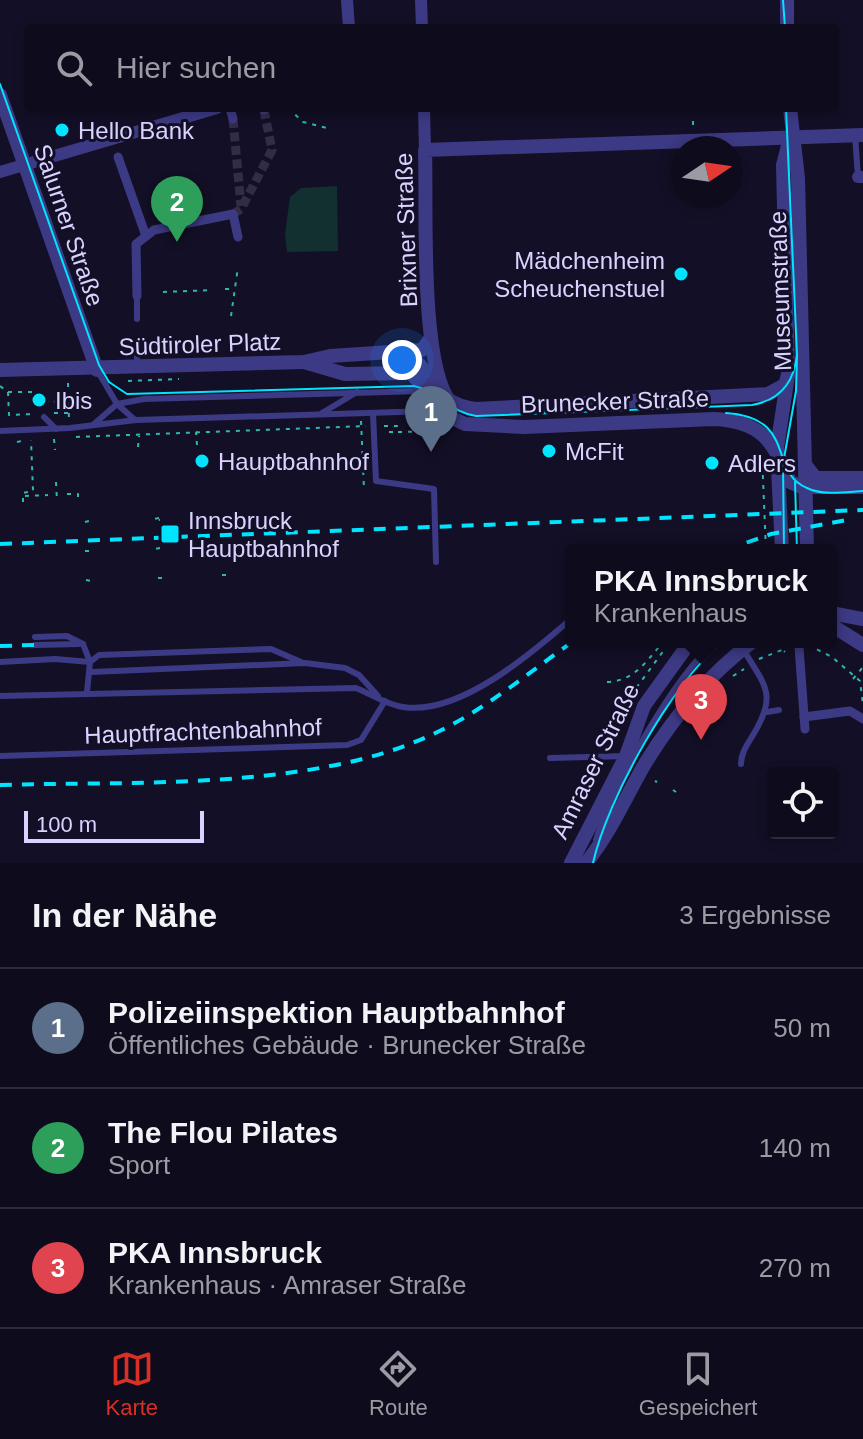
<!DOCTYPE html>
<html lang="de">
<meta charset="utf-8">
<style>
:root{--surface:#0e0b1c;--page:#1c1929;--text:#f1f3f6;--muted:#9b9ba3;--line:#2e2b3b;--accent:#d93025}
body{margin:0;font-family:Arial,sans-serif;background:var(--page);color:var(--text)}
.controls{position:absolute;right:24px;bottom:24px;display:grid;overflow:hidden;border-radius:8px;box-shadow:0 4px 12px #0003}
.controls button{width:72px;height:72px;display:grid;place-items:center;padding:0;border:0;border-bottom:2px solid var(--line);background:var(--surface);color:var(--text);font:40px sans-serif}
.compass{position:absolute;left:671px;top:136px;width:72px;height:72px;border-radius:50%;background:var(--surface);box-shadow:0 4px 12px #0003;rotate:77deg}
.scale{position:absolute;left:24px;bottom:20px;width:180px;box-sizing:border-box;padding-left:8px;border:4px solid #d9d4ff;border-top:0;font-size:22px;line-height:28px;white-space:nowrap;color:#d9d4ff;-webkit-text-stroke:6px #130f26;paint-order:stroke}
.you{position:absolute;left:402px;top:360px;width:28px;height:28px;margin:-20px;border:6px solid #fff;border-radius:50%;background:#1a73e8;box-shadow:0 0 0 12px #1a73e833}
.badge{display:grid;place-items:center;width:52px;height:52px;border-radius:50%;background:var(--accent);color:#fff;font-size:26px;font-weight:700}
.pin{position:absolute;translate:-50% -66px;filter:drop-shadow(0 2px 4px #0008)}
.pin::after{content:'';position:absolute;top:42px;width:28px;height:24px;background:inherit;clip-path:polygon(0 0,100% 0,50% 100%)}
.popup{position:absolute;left:565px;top:544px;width:272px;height:104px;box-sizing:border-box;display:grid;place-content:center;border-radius:8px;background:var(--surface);filter:drop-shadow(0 2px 6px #0005);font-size:26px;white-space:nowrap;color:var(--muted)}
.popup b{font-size:30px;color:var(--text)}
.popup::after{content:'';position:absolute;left:50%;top:100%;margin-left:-16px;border:16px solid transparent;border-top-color:var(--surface)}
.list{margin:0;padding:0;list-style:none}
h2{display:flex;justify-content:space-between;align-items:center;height:104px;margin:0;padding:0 32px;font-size:34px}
h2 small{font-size:26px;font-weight:400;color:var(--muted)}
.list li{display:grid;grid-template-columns:52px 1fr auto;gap:24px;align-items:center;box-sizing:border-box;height:120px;padding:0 32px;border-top:2px solid var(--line)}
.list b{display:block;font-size:30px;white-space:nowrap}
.list p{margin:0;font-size:26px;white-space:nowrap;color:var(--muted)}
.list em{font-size:26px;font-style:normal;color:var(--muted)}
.icon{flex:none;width:44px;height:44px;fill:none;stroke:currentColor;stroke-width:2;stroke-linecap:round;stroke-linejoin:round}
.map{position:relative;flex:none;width:863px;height:863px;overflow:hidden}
.search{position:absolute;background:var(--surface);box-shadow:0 4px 12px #0003;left:24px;right:24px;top:24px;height:88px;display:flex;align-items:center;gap:20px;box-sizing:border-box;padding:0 28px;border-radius:8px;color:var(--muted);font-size:30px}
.sheet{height:464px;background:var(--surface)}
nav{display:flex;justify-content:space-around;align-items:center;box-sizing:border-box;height:112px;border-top:2px solid var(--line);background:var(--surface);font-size:22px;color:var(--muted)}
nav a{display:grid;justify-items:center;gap:4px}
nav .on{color:var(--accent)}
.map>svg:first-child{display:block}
.green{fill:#12302f}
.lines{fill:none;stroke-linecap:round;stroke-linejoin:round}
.pedestrian-tunnel{stroke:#312d47;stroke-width:9;stroke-dasharray:9 4.5;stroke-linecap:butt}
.path{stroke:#2fb8b0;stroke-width:2;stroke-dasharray:4 6;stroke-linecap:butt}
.service{stroke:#3d3a85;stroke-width:6}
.pedestrian{stroke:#3d3a85;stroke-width:9}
.minor{stroke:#3d3a85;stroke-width:12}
.tertiary{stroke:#3d3a85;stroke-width:14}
.tram{stroke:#00e5ff;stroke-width:2}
.rail{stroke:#00e5ff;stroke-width:4;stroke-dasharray:12 10;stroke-linecap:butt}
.poi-dot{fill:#00e5ff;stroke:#130f26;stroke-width:3}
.labels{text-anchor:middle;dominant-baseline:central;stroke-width:6;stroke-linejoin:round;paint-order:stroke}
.poi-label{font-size:24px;fill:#d9d4ff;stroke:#130f26;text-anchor:start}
.street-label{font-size:24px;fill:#d9d4ff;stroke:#130f26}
</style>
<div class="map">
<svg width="863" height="863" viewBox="0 0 863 863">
<rect width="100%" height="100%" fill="#130f26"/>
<!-- green -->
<polygon class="green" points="337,186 338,251 287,252 285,234 290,197 301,188"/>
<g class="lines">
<!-- pedestrian-tunnel -->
<g class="pedestrian-tunnel">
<polyline points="233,119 241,206"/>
<polyline points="233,214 241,209 272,150 264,110"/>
</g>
<!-- path -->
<g class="path">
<polyline points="288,108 303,122 331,129"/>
<polyline points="693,121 693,126"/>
<polyline points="735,154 736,168"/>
<polyline points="225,289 234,289"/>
<polyline points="163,292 213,290"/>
<polyline points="231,316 238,267"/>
<polyline points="232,343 232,351"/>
<polyline points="128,381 179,379"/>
<polyline points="68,383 69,420"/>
<polyline points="0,386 8,392 38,392 48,402 69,401"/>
<polyline points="8,392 9,415 36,414"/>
<polyline points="54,413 69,413"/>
<polyline points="361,421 364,489"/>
<polyline points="384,426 397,426 397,432 447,431"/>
<polyline points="389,432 396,432"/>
<polyline points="76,437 366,426"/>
<polyline points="54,439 55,450"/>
<polyline points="17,442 26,440"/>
<polyline points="197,445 196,433 200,429"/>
<polyline points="138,447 139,436"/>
<polyline points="762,455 766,550"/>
<polyline points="56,482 57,501"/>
<polyline points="67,494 78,494 78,500"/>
<polyline points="25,496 48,495"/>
<polyline points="23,502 23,493 33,491 31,440"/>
<polyline points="220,517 224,517"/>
<polyline points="159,518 154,519 160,520"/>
<polyline points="85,522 89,521"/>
<polyline points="221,546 225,546"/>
<polyline points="160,548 155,549 160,549"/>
<polyline points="85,551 90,551"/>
<polyline points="222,575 227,575"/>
<polyline points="162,578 158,578 162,577"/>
<polyline points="86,580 91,581"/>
<polyline points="777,642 781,647"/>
<polyline points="808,645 832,657 860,681 863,705"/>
<polyline points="784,651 785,652"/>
<polyline points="759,659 787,648"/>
<polyline points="733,676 744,669"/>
<polyline points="853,679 863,667"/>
<path d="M607 682C634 681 646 662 663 642"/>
<polyline points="619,734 631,695 670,642"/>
<polyline points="655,781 657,782"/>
<polyline points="673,790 676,792"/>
</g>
<!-- service -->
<g class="service">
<polyline points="855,135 858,177"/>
<polyline points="137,296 137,319"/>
<polyline points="137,367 137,346"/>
<polyline points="97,370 117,404 135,420"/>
<polyline points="322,413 357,392"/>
<polyline points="373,413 376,481 434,489 436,562"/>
<polyline points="44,417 56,429"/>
<polyline points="94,424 117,404 144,399 422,391"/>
<polyline points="0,431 70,428 136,420 431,411 440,414"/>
<polyline points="35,637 67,636 83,644"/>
<polyline points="83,644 90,662 87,692"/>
<polyline points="35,645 79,644"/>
<polyline points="0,662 55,659 90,662"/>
<polyline points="90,662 99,655 271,649 301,662"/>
<polyline points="91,672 305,663 345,668 359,675 378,696"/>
<path d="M0 696 356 688C371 694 387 705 403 707 459 716 532 653 571 619"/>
<polyline points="767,712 779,710"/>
<polyline points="0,756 347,745 361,740 385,701"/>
<polyline points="550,758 626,756"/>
<path d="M741 764C741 753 747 745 753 735 778 694 765 686 743 649"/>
<path d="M596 840C611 788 674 677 715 642"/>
</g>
<!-- pedestrian -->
<g class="pedestrian">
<polyline points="230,108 233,119"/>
<polyline points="263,108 264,110"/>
<polyline points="118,157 146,236"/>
<polyline points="137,296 136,244 154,230 233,214 238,237"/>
<polyline points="799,647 805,729"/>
<polyline points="804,717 850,711 863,719"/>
</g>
<!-- minor -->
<g class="minor">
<polyline points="347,0 349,28"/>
<polyline points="421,0 422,28"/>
<polyline points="424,108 425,150"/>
<polyline points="0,172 217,108"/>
<polyline points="858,177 863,177"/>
<polyline points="805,463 816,477 863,477"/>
<polyline points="804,488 863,488"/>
</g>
<!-- tertiary -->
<g class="tertiary">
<polyline points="787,0 787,28"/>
<polyline points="0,95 97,370"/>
<polyline points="790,108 798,178 807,550"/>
<path d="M406 352C436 374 432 404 476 409L768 394 785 385 788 375"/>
<polyline points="304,362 345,374 411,373 418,369"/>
<polyline points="0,370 304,362 330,356 422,350 431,338"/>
<path d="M411 373 448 416 465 424 524 427 714 419C761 421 774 441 790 482L804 488"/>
<path d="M451 403C419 367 427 203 425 150L863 135"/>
<polyline points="782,550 777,448 788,375 783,165 790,138"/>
<polyline points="831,613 863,619"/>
<polyline points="831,625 863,645"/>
<polyline points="571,863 626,756 644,706 690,642"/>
<path d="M586 863C611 832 626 796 646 762 675 715 708 675 752 642"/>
</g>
<!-- tram -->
<g class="tram">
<polyline points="783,0 785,28"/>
<path d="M0 84 99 365 109 382 127 394 414 386C439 391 451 413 476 416L752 405C781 400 794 382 797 355"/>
<path d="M726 413C798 418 767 471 807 488 823 496 846 492 863 491"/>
<polyline points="795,482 797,550"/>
<polyline points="784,550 783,464 796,391 797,355 786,108"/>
<path d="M593 863C607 800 671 684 722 642"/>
</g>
<!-- rail -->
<g class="rail">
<polyline points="0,544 863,510"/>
<polyline points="726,550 771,534 847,520"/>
<polyline points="0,646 35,645"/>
<path d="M0 785C131 781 311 791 431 735 482 712 527 674 572 642"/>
</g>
</g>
<!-- markers -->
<g class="poi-dot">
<circle cx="62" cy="130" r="8"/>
<circle cx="681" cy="274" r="8"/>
<circle cx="39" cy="400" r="8"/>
<circle cx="549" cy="451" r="8"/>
<circle cx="202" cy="461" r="8"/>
<circle cx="712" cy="463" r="8"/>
<rect x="160" y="524" width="20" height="20" rx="4"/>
</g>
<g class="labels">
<!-- poi labels -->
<g class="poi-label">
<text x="78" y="130">Hello Bank</text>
<text x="665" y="260" text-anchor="end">Mädchenheim<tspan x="665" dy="28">Scheuchenstuel</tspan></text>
<text x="55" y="400">Ibis</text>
<text x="565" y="451">McFit</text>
<text x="218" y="461">Hauptbahnhof</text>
<text x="728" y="463">Adlers</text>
<text x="188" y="520">Innsbruck<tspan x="188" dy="28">Hauptbahnhof</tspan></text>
</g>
<!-- street labels -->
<g class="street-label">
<text transform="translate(69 225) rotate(71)">Salurner Straße</text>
<text transform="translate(406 230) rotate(-92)">Brixner Straße</text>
<text transform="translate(780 291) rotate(-92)">Museumstraße</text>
<text transform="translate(200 344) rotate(-2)">Südtiroler Platz</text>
<text transform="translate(615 401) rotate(-2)">Brunecker Straße</text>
<text transform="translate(203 731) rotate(-2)">Hauptfrachtenbahnhof</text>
<text transform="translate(595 761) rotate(-64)">Amraser Straße</text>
</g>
</g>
</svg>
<div class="controls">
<button><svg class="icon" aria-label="locate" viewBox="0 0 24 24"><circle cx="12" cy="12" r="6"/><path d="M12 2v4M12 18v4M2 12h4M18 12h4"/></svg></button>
</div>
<svg class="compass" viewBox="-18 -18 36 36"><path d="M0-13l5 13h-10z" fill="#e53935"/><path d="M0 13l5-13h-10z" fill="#9b9ba3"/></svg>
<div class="scale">100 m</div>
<div class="you"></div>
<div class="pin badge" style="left:431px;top:452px;background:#5c6f8a">1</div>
<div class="pin badge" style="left:177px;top:242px;background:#2e9e5b">2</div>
<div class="pin badge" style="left:701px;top:740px;background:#e0444e">3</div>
<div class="popup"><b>PKA Innsbruck</b>Krankenhaus</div>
<div class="search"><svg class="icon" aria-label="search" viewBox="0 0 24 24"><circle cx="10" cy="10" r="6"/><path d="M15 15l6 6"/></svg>Hier suchen</div>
</div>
<section class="sheet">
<h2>In der Nähe<small>3 Ergebnisse</small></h2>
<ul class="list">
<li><span class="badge" style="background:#5c6f8a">1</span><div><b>Polizeiinspektion Hauptbahnhof</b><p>Öffentliches Gebäude · Brunecker Straße</p></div><em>50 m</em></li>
<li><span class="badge" style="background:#2e9e5b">2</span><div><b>The Flou Pilates</b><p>Sport</p></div><em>140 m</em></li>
<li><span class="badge" style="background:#e0444e">3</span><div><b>PKA Innsbruck</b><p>Krankenhaus · Amraser Straße</p></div><em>270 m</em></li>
</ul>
</section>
<nav>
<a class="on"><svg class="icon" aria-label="map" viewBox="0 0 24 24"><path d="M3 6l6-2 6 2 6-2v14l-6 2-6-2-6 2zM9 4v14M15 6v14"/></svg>Karte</a>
<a><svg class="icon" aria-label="directions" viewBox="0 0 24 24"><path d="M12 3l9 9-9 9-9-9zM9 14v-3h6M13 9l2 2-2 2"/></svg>Route</a>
<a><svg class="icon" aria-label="saved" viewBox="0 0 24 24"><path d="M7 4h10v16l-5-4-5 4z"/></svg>Gespeichert</a>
</nav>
